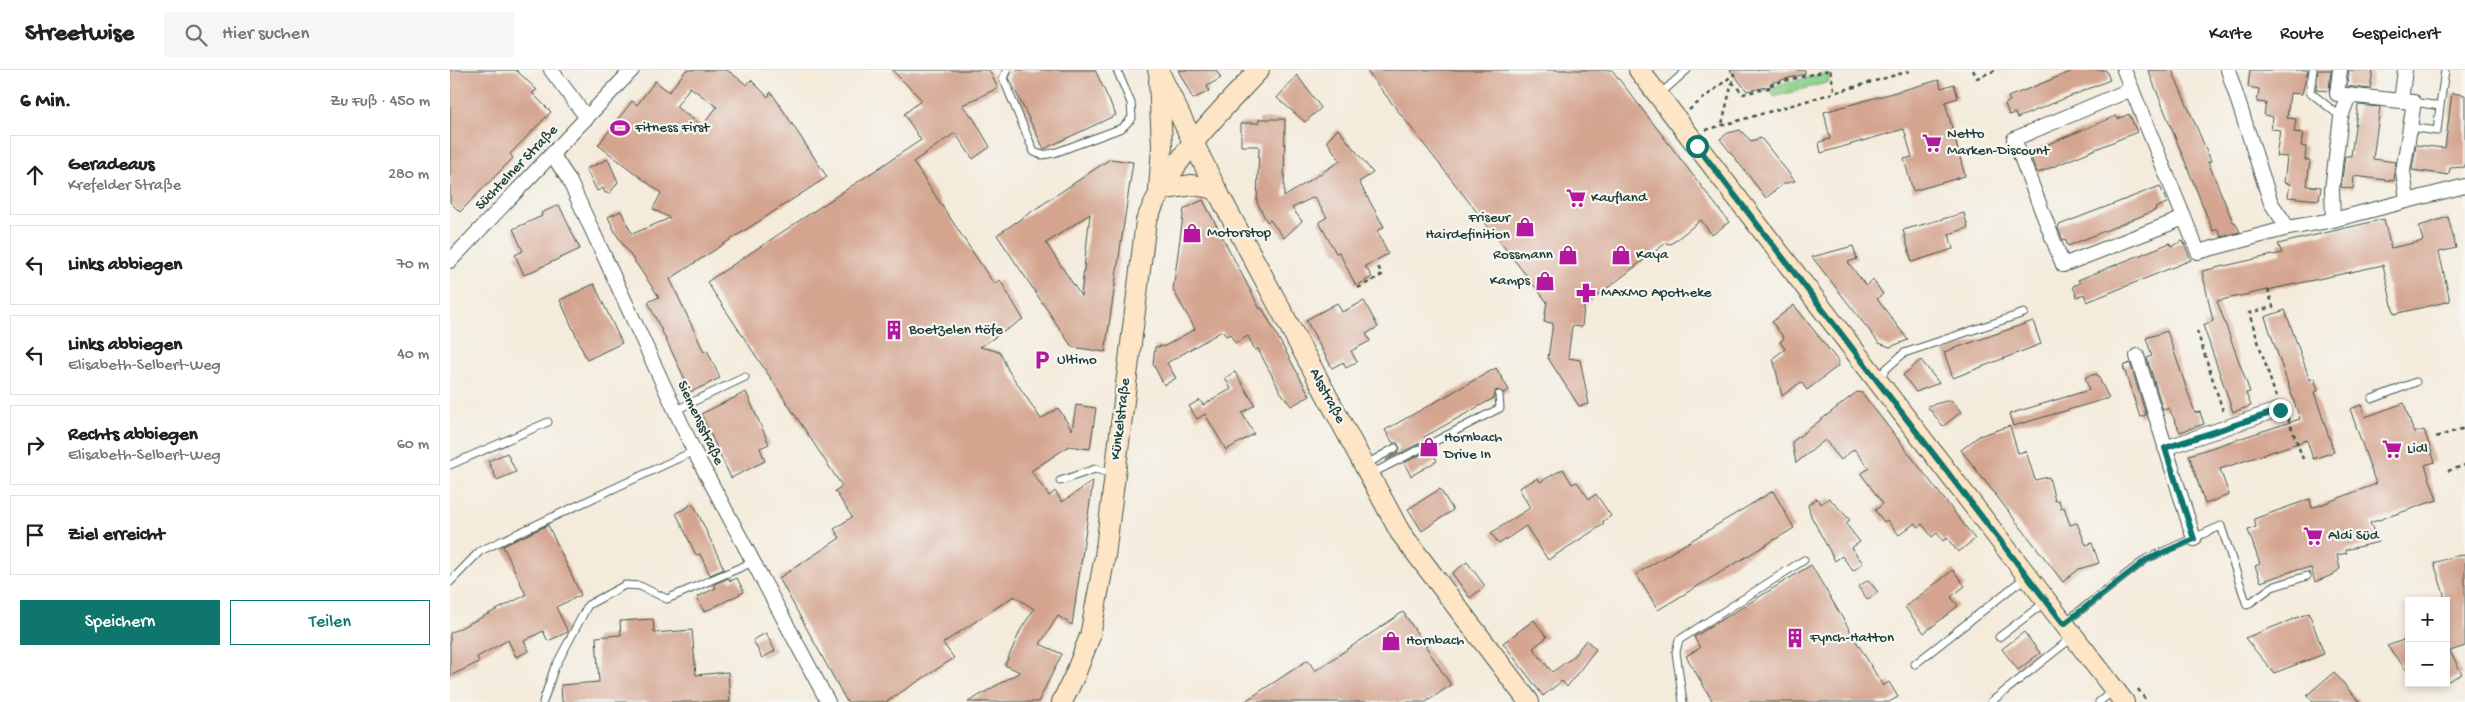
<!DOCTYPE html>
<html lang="de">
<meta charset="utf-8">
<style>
:root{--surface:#fff;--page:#f6f6f6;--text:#202124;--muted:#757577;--line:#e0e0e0;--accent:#0f766e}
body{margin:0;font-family:"Gochi Hand",sans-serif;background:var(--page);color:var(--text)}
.controls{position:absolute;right:15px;bottom:15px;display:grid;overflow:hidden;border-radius:0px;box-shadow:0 2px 8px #0003}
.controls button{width:45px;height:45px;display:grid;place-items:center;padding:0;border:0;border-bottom:1px solid var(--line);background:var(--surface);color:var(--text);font:25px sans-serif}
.stop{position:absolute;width:15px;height:15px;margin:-11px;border:4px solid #0f766e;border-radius:50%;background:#fff}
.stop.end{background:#0f766e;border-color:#fff;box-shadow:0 1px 5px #0008}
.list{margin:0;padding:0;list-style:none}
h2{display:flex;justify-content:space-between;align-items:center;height:65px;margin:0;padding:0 20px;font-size:21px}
h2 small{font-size:16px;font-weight:400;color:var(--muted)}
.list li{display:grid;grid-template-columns:32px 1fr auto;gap:15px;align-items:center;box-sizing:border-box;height:80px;margin:0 10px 10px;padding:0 10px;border:1px solid var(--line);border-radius:0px}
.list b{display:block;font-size:19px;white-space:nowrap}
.list p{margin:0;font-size:16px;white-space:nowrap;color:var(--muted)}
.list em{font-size:16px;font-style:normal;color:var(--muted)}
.actions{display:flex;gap:10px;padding:15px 20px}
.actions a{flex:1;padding:11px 0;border:1px solid var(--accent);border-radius:0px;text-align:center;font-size:18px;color:var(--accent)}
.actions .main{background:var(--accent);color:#fff}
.icon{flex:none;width:28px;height:28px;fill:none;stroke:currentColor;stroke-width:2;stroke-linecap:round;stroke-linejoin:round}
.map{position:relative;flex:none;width:2015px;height:632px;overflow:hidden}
header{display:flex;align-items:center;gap:30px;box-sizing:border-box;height:70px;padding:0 25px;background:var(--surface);border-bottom:1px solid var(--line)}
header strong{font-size:24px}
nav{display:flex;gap:28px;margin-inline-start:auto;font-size:18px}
.search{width:350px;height:45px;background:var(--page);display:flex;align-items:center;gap:12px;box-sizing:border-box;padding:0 18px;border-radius:0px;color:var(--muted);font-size:19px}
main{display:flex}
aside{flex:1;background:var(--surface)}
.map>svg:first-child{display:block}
.green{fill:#8dd28c;stroke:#568860}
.building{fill:#d4a48f;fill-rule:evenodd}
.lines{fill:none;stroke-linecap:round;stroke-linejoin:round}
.lane-casing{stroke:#3f574d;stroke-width:9}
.street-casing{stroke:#3f574d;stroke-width:16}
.secondary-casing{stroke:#3f574d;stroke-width:22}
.path{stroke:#3f574d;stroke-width:2.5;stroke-dasharray:4 4;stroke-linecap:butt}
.lane{stroke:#fff;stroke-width:7}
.street{stroke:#fff;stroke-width:14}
.secondary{stroke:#fde5c5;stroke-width:20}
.route{stroke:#0f766e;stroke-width:6}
.labels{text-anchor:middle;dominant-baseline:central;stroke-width:4.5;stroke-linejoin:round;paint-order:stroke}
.poi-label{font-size:15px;fill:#1f3d34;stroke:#f6f6f2;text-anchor:start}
.street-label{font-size:15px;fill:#1f3d34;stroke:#f6f6f2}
</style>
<header>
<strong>Streetwise</strong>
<div class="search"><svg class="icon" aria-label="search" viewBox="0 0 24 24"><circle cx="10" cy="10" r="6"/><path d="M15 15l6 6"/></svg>Hier suchen</div>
<nav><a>Karte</a><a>Route</a><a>Gespeichert</a></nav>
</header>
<main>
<aside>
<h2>6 Min.<small>Zu Fuß · 450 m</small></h2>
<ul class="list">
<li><svg class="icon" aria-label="ahead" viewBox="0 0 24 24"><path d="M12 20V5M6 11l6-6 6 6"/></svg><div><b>Geradeaus</b><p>Krefelder Straße</p></div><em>280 m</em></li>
<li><svg class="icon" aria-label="left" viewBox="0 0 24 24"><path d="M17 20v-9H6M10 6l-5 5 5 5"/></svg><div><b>Links abbiegen</b></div><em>70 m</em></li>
<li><svg class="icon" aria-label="left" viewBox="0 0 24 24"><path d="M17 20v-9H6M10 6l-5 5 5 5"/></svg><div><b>Links abbiegen</b><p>Elisabeth-Selbert-Weg</p></div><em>40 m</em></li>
<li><svg class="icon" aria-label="right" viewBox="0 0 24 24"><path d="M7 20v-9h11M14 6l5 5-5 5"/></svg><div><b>Rechts abbiegen</b><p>Elisabeth-Selbert-Weg</p></div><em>60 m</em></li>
<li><svg class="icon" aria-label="arrive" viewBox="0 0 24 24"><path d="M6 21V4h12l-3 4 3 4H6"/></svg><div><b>Ziel erreicht</b></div></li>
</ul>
<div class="actions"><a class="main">Speichern</a><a>Teilen</a></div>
</aside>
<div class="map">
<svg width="2015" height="632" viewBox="0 0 2015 632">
<rect width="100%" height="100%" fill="#f6f6f2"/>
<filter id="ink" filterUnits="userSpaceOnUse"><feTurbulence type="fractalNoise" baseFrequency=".02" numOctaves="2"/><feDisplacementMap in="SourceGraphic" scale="10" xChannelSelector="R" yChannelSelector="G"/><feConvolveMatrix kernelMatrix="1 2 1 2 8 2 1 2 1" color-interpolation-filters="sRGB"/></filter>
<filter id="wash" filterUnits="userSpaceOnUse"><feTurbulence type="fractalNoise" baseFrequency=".0096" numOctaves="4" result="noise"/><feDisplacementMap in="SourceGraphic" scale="20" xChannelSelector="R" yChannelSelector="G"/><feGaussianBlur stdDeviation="1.12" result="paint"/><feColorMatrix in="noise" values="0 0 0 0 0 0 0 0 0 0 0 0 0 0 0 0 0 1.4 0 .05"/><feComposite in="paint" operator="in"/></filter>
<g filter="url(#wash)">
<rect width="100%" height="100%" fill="#f4ebdb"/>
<!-- green -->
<polygon class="green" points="1377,3 1379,12 1324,27 1322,20 1325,19 1325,16"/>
<g id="blocks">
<!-- building -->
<g class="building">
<polygon points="0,0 66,0 87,20 82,23 101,42 60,84 63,88 10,142 0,132"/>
<path d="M236 0H277L297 15 301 10 318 27 321 22 377 107 220 209 254 282 257 280 270 308 241 322 198 232 209 227 166 164 158 147 171 141 182 164 220 148 203 139 211 123 148 75 182 31 187 35 205 11 219 22ZM240 17 267 37 252 56 226 37Z"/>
<polygon points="442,0 539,0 548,18 512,35 524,49 540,77 523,89 505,63 463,92 544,214 550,210 573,249 530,277 550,282 558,300 591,349 608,338 622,360 626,335 646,338 640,379 619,376 581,401 599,426 605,421 612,432 643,411 622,555 608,546 590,574 612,584 588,632 518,632 570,602 555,595 571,559 584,539 564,526 493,573 504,588 436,632 397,632 329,508 390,468 384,459 402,447 385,421 392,416 257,212 471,70 454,44 472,30"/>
<polygon points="569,0 645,0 666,45 594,79 559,8 561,3"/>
<polygon points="728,0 766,0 771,8 757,16 759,21 743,29"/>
<polygon points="916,0 1162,0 1279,152 1262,165 1251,150 1221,174 1216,173 1134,236 1132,257 1122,256 1118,288 1130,290 1139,334 1129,336 1098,288 1103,253 1094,252 1097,232"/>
<polygon points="1280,0 1355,0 1355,4 1320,13 1321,16 1297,21"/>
<polygon points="1625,0 1656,0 1660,10 1567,48 1565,43 1559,45 1555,34 1560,31 1558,27"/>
<polygon points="1698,0 1722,0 1759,86 1761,91 1758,92 1783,152 1785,152 1790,162 1771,167 1768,159 1763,161"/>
<polygon points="1800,0 1858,0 1852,24 1840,23 1837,48 1846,49 1844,62 1853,63 1851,76 1856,77 1855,90 1860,90 1857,116 1871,117 1869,130 1838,127 1840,114 1834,113 1837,87 1826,86 1830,60 1821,59 1823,47 1814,45 1816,33 1807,32 1809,19 1798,17"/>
<polygon points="1868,0 1881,0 1879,21 1866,20"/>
<polygon points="1899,0 1923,0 1920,19 1897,16"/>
<polygon points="847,5 871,38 855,52 827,28"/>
<polygon points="1489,10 1491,18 1504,14 1508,28 1495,32 1515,106 1463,121 1454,89 1462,87 1454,59 1371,83 1369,72 1380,69 1374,42"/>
<polygon points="2002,23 2015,25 2015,97 2000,98 1999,105 1962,100 1966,75 1995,78"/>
<polygon points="1908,35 1930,37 1923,89 1946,92 1944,111 1904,106 1903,119 1891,117 1895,86 1901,86"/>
<polygon points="1679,44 1687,62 1588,103 1586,101 1579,82 1666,46 1668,49"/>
<polygon points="809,49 835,49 834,127 890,91 877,71 888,59 923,103 909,112 934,157 927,161 938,184 915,196 922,207 906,216 889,182 886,183 869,152 877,147 864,127 842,138 852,151 834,168 820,150 817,152 807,132 809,76 791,76 791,53 809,53"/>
<polygon points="1290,60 1301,71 1311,68 1345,111 1333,114 1316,128 1270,69 1278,63"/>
<polygon points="158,89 168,112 160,123 155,123 153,118 147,121 136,99"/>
<path d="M660 89 683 92 655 282 622 277 547 165ZM640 144 631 226 596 173Z"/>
<polygon points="1710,116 1717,133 1705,138 1706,140 1618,176 1615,169 1613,170 1608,158 1609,155"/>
<polygon points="753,130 810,239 812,238 860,326 841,336 830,321 808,279 805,280 798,266 785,273 780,264 776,266 772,261 717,293 726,308 714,315 703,294 705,277 715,276 745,259 723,220 734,139"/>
<polygon points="109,135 130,179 74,205 65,185 73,181 63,159 92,146 91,143"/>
<polygon points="1514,143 1518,158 1499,164 1503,179 1462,192 1453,160"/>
<polygon points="1998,147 2006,178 1989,182 2000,231 1944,244 1933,195 1767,231 1800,322 1796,323 1801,336 1783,342 1753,255 1763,251 1752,201 1832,183 1828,174 1934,149 1941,178 1973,171 1969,156"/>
<polygon points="1733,171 1741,190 1637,232 1634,224 1627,227 1623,216 1630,213 1628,210 1720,173 1721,176"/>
<polygon points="1403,176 1407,189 1398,192 1416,216 1423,210 1433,224 1427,229 1458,270 1440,277 1429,273 1362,187"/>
<polygon points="144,214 172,273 137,290 110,230"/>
<polygon points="914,231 928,257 916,264 920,271 901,281 907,292 896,298 893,292 882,298 856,250 887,233 892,242"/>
<polygon points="1344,235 1388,291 1388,296 1357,320 1351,312 1332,326 1323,288 1335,279 1330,272 1334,268 1322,252"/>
<polygon points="1835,240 1860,310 1864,308 1868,321 1864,322 1884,382 1863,389 1857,370 1770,399 1779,425 1755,434 1739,385 1850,349 1815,247"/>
<polygon points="1583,251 1591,274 1503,308 1494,282"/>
<polygon points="1717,261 1745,343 1750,342 1754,354 1730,362 1719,338 1713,340 1697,288 1702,286 1696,268"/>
<polygon points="1471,290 1489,313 1466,322 1453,305"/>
<polygon points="1680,293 1696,345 1690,347 1673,296"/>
<polygon points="1046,298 1059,320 1054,323 1046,320 1044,328 974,367 976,370 936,390 948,382 950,378 947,373 943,373 935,360"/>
<polygon points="785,302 805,335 792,343 804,364 776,380 755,344 747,349 739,336 750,330 753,335 781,319 775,308"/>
<polygon points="1647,304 1659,328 1563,356 1559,344 1639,320 1635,307"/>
<polygon points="296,322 319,374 310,378 315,391 281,408 251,344"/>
<polygon points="1407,322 1412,323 1525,469 1508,482 1497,468 1493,471 1487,463 1482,467 1472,454 1469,457 1465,453 1449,465 1437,450 1434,452 1425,440 1433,434 1411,404 1419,398 1404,379 1391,390 1375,370 1346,393 1342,372"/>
<polygon points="1501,330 1511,342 1493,356 1477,336"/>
<polygon points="1954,333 1964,363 1974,360 1985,392 1975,395 1987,430 1920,453 1929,472 1895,480 1897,483 1887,485 1890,499 1882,505 1865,512 1861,498 1845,500 1811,512 1805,496 1810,494 1798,460 1806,457 1804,449 1860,429 1862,438 1926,414 1900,339 1911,335 1915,347"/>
<polygon points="1560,356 1568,383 1576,381 1585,410 1599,407 1605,431 1609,430 1611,438 1614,437 1620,455 1627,453 1636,475 1642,473 1649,493 1629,499 1613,512 1511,380 1529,366"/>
<polygon points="981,379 987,391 961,406 954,393"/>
<polygon points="57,383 66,402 47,410 38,391"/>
<polygon points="1113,399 1122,414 1127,412 1139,429 1146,424 1161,446 1153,451 1154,454 1098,490 1076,456 1049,474 1041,463 1080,438 1069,418 1088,408 1090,412"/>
<polygon points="990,419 1003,440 972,461 958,439"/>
<polygon points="1323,421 1344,458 1208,540 1186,504"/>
<polygon points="1367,428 1371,434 1379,428 1400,450 1396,454 1410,472 1401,478 1413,493 1403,501 1392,486 1385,491 1361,446 1358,435"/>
<polygon points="241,433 246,439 274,499 260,505 250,484 246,485 226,443 238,437"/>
<polygon points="98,455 131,525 106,537 118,562 98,571 93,561 74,571 79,581 66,587 58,570 27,587 29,592 0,606 0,563 76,525 53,476"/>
<polygon points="2015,485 2015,576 2000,581 2012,604 1996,612 1996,531 1984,493 2005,486"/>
<polygon points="1017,492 1035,516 1020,528 1002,503"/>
<polygon points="1361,495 1433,616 1439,612 1448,627 1439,632 1263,632 1236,586 1250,578 1244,567"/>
<polygon points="1503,500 1515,516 1501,527 1508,536 1474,563 1455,537"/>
<polygon points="279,508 280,511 287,508 294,522 254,542 247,527 266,518 264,514"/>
<polygon points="1418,510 1428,522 1418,530 1408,517"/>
<polygon points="953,542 1001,615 976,632 794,632 858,590 865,601"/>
<polygon points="1859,543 1874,584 1824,603 1795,568"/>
<polygon points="203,549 204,563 242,560 246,605 278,602 280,632 112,632 111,615 149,612 146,567 171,565 170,551"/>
<polygon points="1084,550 1097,567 1083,578 1102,602 1122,588 1136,570 1146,579 1117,617 1112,611 1093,626 1053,573"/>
<polygon points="1574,562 1590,583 1568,600 1552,579"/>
<polygon points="316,563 325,581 312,588 303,570"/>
<polygon points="1959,568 1959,603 1937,576"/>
<polygon points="1884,602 1900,621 1910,632 1863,632 1857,625"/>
</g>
</g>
</g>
<g filter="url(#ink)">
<use href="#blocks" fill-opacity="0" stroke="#3f574d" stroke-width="1"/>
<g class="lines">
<defs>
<g id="lane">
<polyline points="557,0 553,8 584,82 592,85 604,83 672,58 682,48 681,33 667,0"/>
<polyline points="1863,0 1860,22 1891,47"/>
<polyline points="1209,25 1237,0"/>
<polyline points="1964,32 1990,36 1995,0"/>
<polyline points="1960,57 1987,61 1990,36"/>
<polyline points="1429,308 1436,299 1454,283 1574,243"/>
<polyline points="1922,329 1966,312"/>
<polyline points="226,340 295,307"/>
<polyline points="0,395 98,352"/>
<polyline points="915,395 945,378"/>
<polyline points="921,404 1050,338 1049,325"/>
<polyline points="610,411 645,399 664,404"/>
<polyline points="0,512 30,481 244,381"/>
<polyline points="1614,553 1696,489 1771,456 1797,535 1822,517 1857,506"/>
<polyline points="1549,567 1594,533"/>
<polyline points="1465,594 1577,506"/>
<polyline points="93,632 104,599 138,535 175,515 190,516 217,529 303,492"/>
<polyline points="1233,632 1226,582 1229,570 1354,490"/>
<polyline points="1541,632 1623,567"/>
<polyline points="1649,632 1663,621"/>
</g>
<g id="street">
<polyline points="101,0 137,48"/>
<polyline points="1674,0 1748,182 1838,158"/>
<polyline points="1778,0 1821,133 1838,158 1883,150 2015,116"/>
<polyline points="1890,0 1887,24 1951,31"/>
<polyline points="1955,0 1951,31 1964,32 1953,101 1957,130"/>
<polyline points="1682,19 1564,69 1613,195 1734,148"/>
<polyline points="102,84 119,110 244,381 378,632"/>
<polyline points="1883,150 1882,119 1891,47 1899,25"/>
<polyline points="0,191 182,0"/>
<polyline points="1687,286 1744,469"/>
<polyline points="1715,378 1830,339"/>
</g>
<g id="secondary">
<polyline points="708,0 766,119 950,462 1079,632"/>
<polyline points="1189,0 1674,632"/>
<polyline points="709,10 712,76 709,120 742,115 766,119"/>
<path d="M612 632 625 605 640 566 655 486 696 151C722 88 764 48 809 0"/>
</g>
</defs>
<!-- lane casing -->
<use href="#lane" class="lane-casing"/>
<!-- street casing -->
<use href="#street" class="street-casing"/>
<!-- secondary casing -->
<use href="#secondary" class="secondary-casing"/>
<!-- path -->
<g class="path">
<polyline points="1380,0 1385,23"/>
<polyline points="1523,0 1527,8 1546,0"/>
<polyline points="1282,12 1293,24 1323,17 1322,14 1380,0"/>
<polyline points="1239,40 1284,4 1272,54"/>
<polyline points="1256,60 1463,0"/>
<polyline points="908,218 932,205 927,194"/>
<polyline points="1818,219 1823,237 1799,243 1826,327"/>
<polyline points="1747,261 1774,344"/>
<polyline points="1838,348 1853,389"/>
<polyline points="1986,367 2015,358"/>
<polyline points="1998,401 2015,395"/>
<polyline points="1688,619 1697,632"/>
</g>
<!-- lane -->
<use href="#lane" class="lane"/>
<!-- street -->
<use href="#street" class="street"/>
<!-- secondary -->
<use href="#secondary" class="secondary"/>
</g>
</g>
<g class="lines" filter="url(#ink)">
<!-- route -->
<polyline class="route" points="1247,76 1614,554 1696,490 1744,469 1715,378 1830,340"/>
</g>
<!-- icons -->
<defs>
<symbol id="stadium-bare" viewBox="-9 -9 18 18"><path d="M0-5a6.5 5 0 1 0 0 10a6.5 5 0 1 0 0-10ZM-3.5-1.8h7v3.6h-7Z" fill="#b5179e" stroke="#f6f6f2" stroke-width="2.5" paint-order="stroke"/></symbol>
<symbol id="supermarket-bare" viewBox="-9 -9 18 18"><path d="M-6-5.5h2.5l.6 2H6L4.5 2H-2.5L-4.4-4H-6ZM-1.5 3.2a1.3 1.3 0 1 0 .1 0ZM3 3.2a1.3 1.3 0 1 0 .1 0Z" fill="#b5179e" stroke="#f6f6f2" stroke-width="2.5" paint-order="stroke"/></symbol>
<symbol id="shop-bare" viewBox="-9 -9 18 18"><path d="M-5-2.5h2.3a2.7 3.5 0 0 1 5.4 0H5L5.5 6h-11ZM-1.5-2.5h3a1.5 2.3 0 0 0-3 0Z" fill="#b5179e" stroke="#f6f6f2" stroke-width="2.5" paint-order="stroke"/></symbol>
<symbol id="pharmacy-bare" viewBox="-9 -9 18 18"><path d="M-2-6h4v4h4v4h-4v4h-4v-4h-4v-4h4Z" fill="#b5179e" stroke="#f6f6f2" stroke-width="2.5" paint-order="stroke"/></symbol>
<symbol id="building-bare" viewBox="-9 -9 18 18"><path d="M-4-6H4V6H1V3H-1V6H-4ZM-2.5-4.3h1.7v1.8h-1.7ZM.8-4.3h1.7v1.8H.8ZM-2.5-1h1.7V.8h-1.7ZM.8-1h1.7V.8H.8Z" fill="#b5179e" stroke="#f6f6f2" stroke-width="2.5" paint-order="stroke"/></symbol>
<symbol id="parking-bare" viewBox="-9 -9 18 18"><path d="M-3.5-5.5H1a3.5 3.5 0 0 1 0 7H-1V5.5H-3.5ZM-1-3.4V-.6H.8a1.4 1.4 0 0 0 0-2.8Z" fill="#b5179e" stroke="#f6f6f2" stroke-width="2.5" paint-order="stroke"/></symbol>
</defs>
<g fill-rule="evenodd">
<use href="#stadium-bare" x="156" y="44" width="28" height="28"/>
<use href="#supermarket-bare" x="1468" y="59" width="28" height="28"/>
<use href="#supermarket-bare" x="1112" y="114" width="28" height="28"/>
<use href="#shop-bare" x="1061" y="143" width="28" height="28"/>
<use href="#shop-bare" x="728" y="149" width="28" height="28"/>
<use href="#shop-bare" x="1104" y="171" width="28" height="28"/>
<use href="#shop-bare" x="1157" y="171" width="28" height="28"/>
<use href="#shop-bare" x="1081" y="197" width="28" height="28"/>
<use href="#pharmacy-bare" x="1122" y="209" width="28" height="28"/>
<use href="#building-bare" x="430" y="246" width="28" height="28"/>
<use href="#parking-bare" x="578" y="276" width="28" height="28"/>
<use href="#shop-bare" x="965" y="363" width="28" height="28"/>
<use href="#supermarket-bare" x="1928" y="365" width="28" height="28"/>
<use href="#supermarket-bare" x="1849" y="452" width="28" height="28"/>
<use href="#building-bare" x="1331" y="554" width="28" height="28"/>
<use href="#shop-bare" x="927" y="557" width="28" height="28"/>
</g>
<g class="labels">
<!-- poi labels -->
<g class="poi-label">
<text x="185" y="58">Fitness First</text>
<text x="1497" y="64">Netto<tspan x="1497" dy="17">Marken-Discount</tspan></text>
<text x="1141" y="128">Kaufland</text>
<text x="1060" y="148" text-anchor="end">Friseur<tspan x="1060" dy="17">Hairdefinition</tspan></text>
<text x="757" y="163">Motorstop</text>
<text x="1103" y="185" text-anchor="end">Rossmann</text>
<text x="1186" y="185">Kaya</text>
<text x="1080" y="211" text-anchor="end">Kamps</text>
<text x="1151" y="223">MAXMO Apotheke</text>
<text x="459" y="260">Boetzelen Höfe</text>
<text x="607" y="290">Ultimo</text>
<text x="994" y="368">Hornbach<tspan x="994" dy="17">Drive In</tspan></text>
<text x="1957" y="379">Lidl</text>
<text x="1878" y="466">Aldi Süd</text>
<text x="1360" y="568">Fynch-Hatton</text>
<text x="956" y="571">Hornbach</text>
</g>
<!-- street labels -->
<g class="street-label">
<text transform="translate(67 98) rotate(-46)">Süchtelner Straße</text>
<text transform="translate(877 326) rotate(62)">Alsstraße</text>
<text transform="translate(671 349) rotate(-83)">Künkelstraße</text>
<text transform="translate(250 353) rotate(65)">Siemensstraße</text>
</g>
</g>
</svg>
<div class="controls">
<button>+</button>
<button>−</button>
</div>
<div class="stop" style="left:1247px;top:76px"></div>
<div class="stop end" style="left:1830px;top:340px"></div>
</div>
</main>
